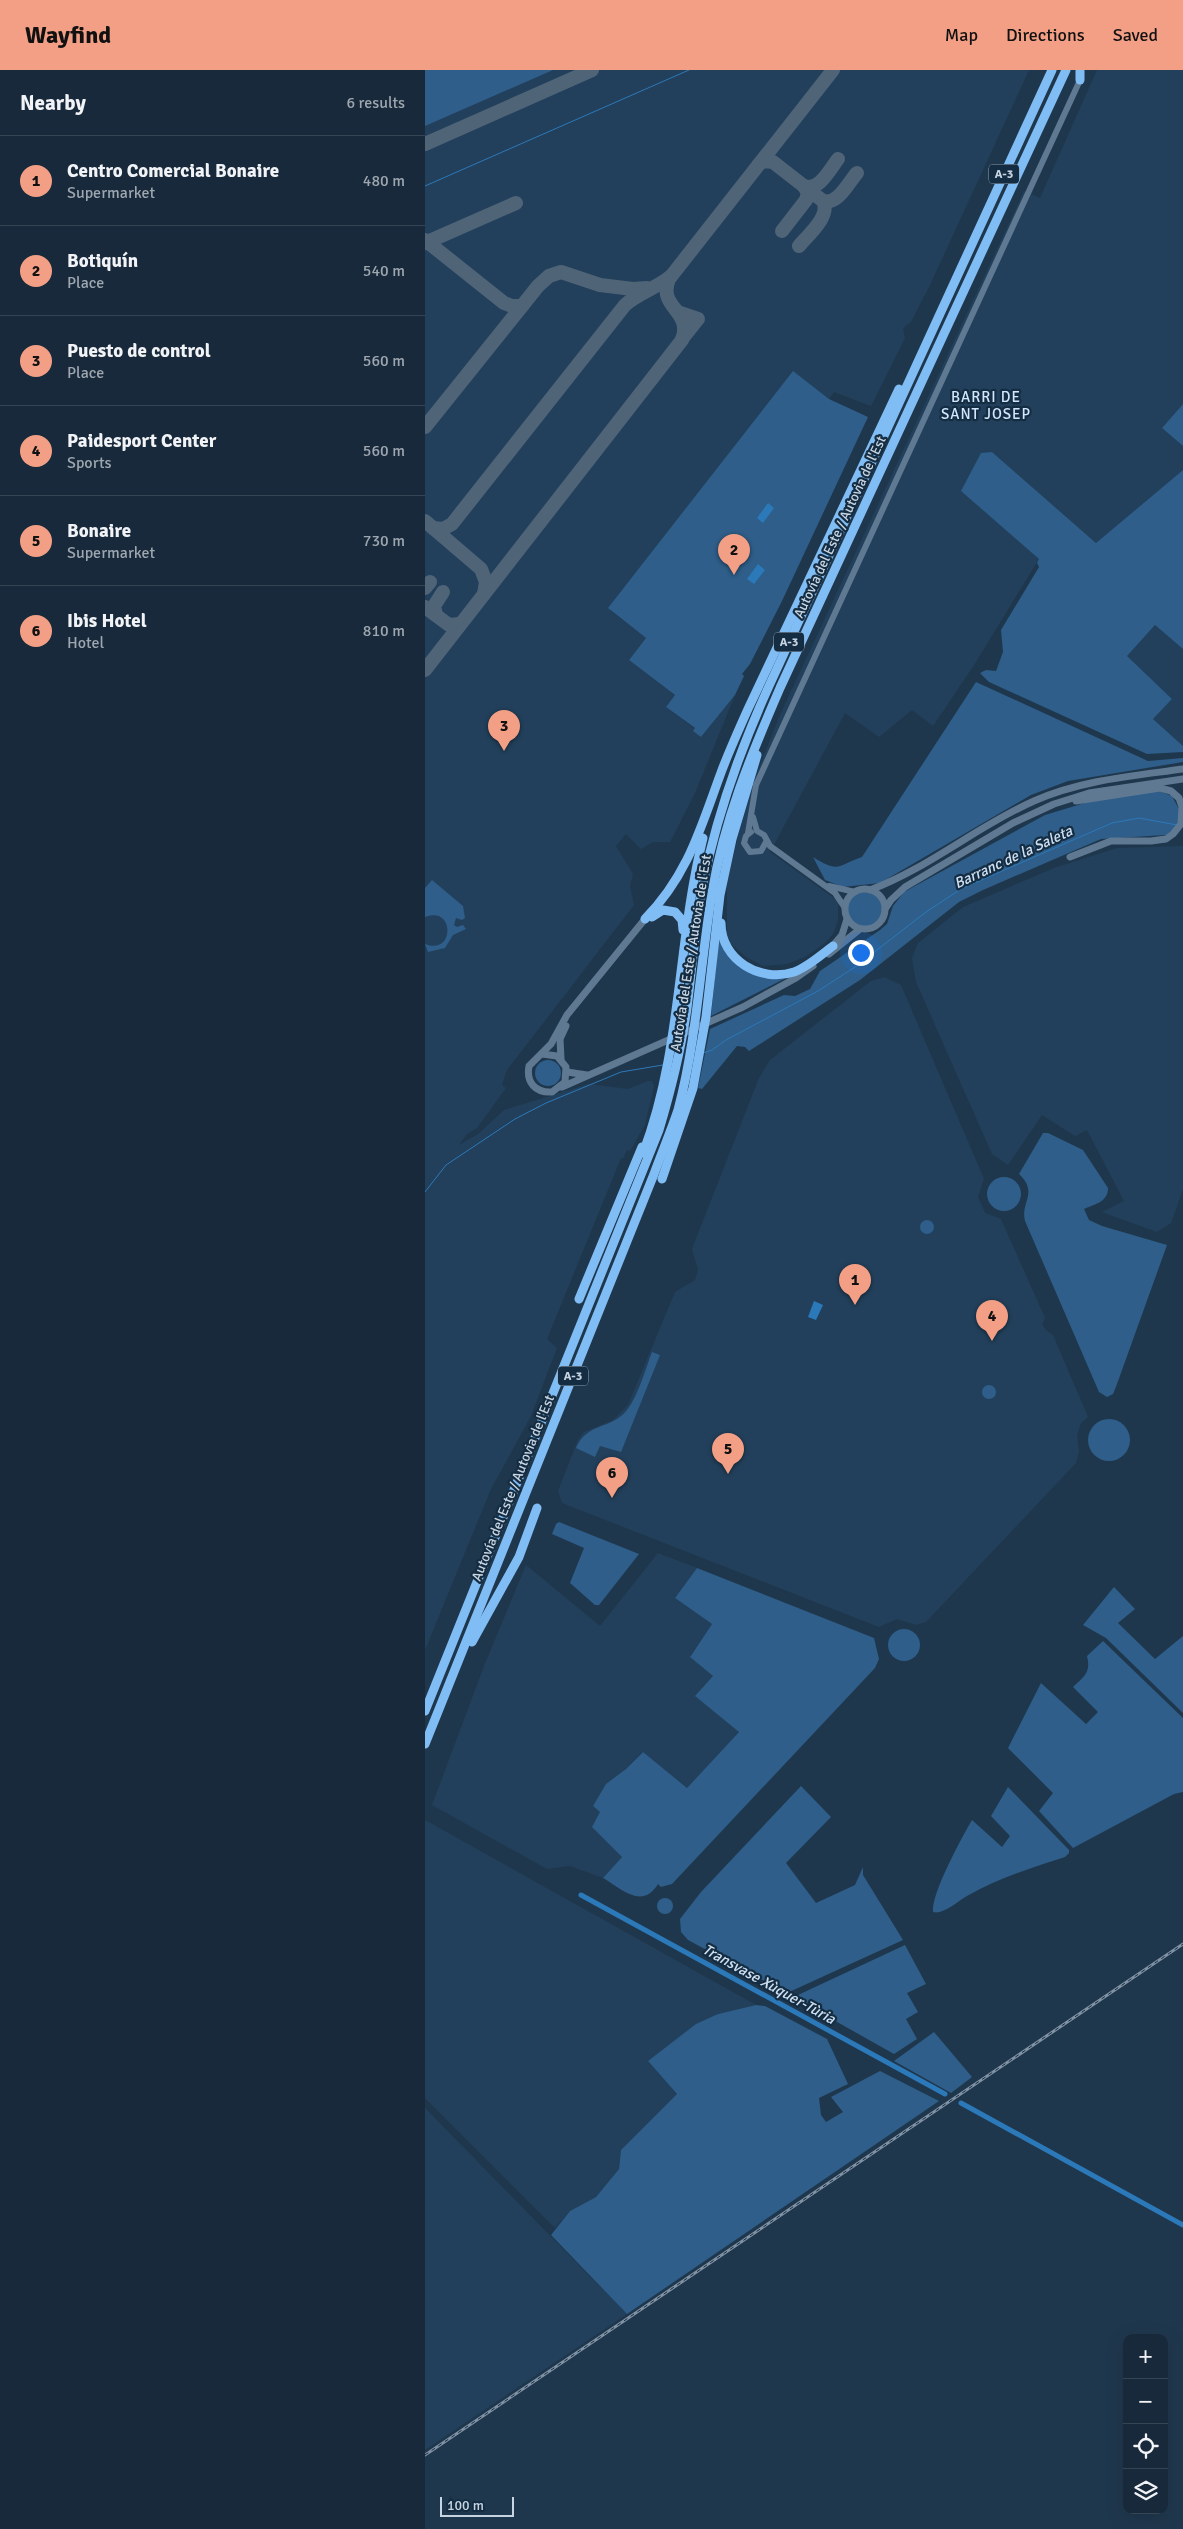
<!DOCTYPE html>
<meta charset="utf-8">
<style>
:root{--surface:#17293a;--page:#243545;--text:#f1f3f6;--muted:#9ea6af;--line:#364554;--accent:#f39f85}
body{margin:0;font-family:Signika,sans-serif;background:var(--page);color:var(--text)}
.controls{position:absolute;right:15px;bottom:15px;display:grid;overflow:hidden;border-radius:10px;box-shadow:0 5px 20px #0002}
.controls button{width:45px;height:45px;display:grid;place-items:center;padding:0;border:0;border-bottom:1px solid var(--line);background:var(--surface);color:var(--text);font:25px sans-serif}
.scale{position:absolute;left:15px;bottom:12px;width:74px;box-sizing:border-box;padding-left:5px;border:2px solid #c7d5e3;border-top:0;font-size:14px;line-height:18px;white-space:nowrap;color:#c7d5e3;-webkit-text-stroke:4px #152d42;paint-order:stroke}
.you{position:absolute;left:435px;top:882px;width:18px;height:18px;margin:-12px;border:4px solid #fff;border-radius:50%;background:#1a73e8;box-shadow:0 0 0 8px #1a73e833}
.badge{display:grid;place-items:center;width:32px;height:32px;border-radius:50%;background:var(--accent);color:#111;font-size:16px;font-weight:700}
.pin{position:absolute;translate:-50% -41px;filter:drop-shadow(0 1px 2px #0008)}
.pin::after{content:'';position:absolute;top:26px;width:18px;height:15px;background:inherit;clip-path:polygon(0 0,100% 0,50% 100%)}
.list{margin:0;padding:0;list-style:none}
h2{display:flex;justify-content:space-between;align-items:center;height:65px;margin:0;padding:0 20px;font-size:21px}
h2 small{font-size:16px;font-weight:400;color:var(--muted)}
.list li{display:grid;grid-template-columns:32px 1fr auto;gap:15px;align-items:center;box-sizing:border-box;height:90px;padding:0 20px;border-top:1px solid var(--line)}
.list b{display:block;font-size:19px;white-space:nowrap}
.list p{margin:0;font-size:16px;white-space:nowrap;color:var(--muted)}
.list em{font-size:16px;font-style:normal;color:var(--muted)}
.icon{flex:none;width:28px;height:28px;fill:none;stroke:currentColor;stroke-width:2;stroke-linecap:round;stroke-linejoin:round}
.map{position:relative;flex:none;width:758px;height:2459px;overflow:hidden}
header{display:flex;align-items:center;gap:30px;box-sizing:border-box;height:70px;padding:0 25px;background:var(--accent);color:#111}
header strong{font-size:24px}
nav{display:flex;gap:28px;margin-inline-start:auto;font-size:18px}
main{display:flex}
aside{flex:1;background:var(--surface)}
.map>svg:first-child{display:block}
.built{fill:#22405b}
.green{fill:#2e5e89}
.water{fill:#2c79ba}
.lines{fill:none;stroke-linecap:round;stroke-linejoin:round}
.stream{stroke:#2c79ba;stroke-width:1}
.canal{stroke:#2c79ba;stroke-width:5}
.taxiway{stroke:#506478;stroke-width:14}
.tertiary{stroke:#5f7992;stroke-width:6}
.secondary{stroke:#5f7992;stroke-width:7}
.motorway{stroke:#81bdf5;stroke-width:9}
.rail-casing{stroke:#8092a4;stroke-width:3}
.rail{stroke:#152d42;stroke-width:1;stroke-dasharray:4;stroke-linecap:butt}
.labels{text-anchor:middle;dominant-baseline:central;stroke-width:4.5;stroke-linejoin:round;paint-order:stroke}
.shield{fill:#152d42;stroke:#92a3b3;stroke-width:1}
.shield-label{font-size:12px;font-weight:bold;fill:#c7d5e3}
.street-label{font-size:14px;fill:#c7d5e3;stroke:#152d42}
.neighbourhood-label{font-size:15px;letter-spacing:1px;fill:#d0e7fe;stroke:#152d42}
.water-label{font-size:15px;font-style:italic;fill:#cee0f2;stroke:#152d42}
</style>
<header>
<strong>Wayfind</strong>
<nav><a>Map</a><a>Directions</a><a>Saved</a></nav>
</header>
<main>
<aside>
<h2>Nearby<small>6 results</small></h2>
<ul class="list">
<li><span class="badge">1</span><div><b>Centro Comercial Bonaire</b><p>Supermarket</p></div><em>480 m</em></li>
<li><span class="badge">2</span><div><b>Botiquín</b><p>Place</p></div><em>540 m</em></li>
<li><span class="badge">3</span><div><b>Puesto de control</b><p>Place</p></div><em>560 m</em></li>
<li><span class="badge">4</span><div><b>Paidesport Center</b><p>Sports</p></div><em>560 m</em></li>
<li><span class="badge">5</span><div><b>Bonaire</b><p>Supermarket</p></div><em>730 m</em></li>
<li><span class="badge">6</span><div><b>Ibis Hotel</b><p>Hotel</p></div><em>810 m</em></li>
</ul>
</aside>
<div class="map">
<svg width="758" height="2459" viewBox="0 0 758 2459">
<rect width="100%" height="100%" fill="#1f374d"/>
<!-- built -->
<g class="built">
<polygon points="0,0 604,0 505,215 486,252 478,258 480,268 446,336 409,322 404,329 368,302 186,541 221,568 204,590 250,625 241,637 270,659 276,667 310,625 270,723 245,772 228,772 216,779 201,764 191,776 208,804 205,816 209,835 82,1000 77,1015 81,1018 52,1058 42,1064 34,1075 53,1064 79,1040 164,1014 203,1019 223,1011 227,1011 229,1016 220,1055 205,1081 202,1080 198,1089 196,1088 122,1269 132,1278 105,1348 66,1419 0,1580"/>
<polygon points="672,0 758,0 758,334 737,358 758,376 758,400 671,473 567,382 537,421 614,489 549,595 508,656 487,640 454,667 420,643 345,782 413,831 413,851 408,864 400,873 380,887 362,894 338,896 321,887 306,874 302,864 302,813 321,731 354,647 599,121 615,128"/>
<polygon points="730,555 758,579 758,676 728,649 747,629 701,586"/>
<polygon points="758,776 758,1119 746,1153 732,1162 677,1142 699,1131 662,1060 650,1066 617,1045 583,1095 567,1084 491,912 487,888 493,873 538,837 629,798 692,778"/>
<polygon points="459,907 476,915 559,1109 553,1127 560,1143 576,1149 620,1248 617,1254 621,1260 628,1265 663,1347 656,1353 652,1365 654,1382 651,1393 501,1552 491,1555 472,1549 454,1557 137,1433 133,1421 153,1370 159,1362 188,1350 203,1335 250,1222 270,1210 273,1200 267,1179 334,1008 345,990 446,911"/>
<polygon points="233,1483 272,1498 250,1528 287,1554 265,1586 288,1606 314,1662 262,1718 217,1682 194,1706 168,1736 176,1741 197,1787 178,1808 145,1796 122,1799 7,1735 59,1596 101,1495 175,1556"/>
<polygon points="0,1750 331,1935 293,1944 223,1991 252,2024 196,2080 194,2099 171,2127 145,2141 130,2158 0,2028"/>
<polygon points="0,2038 202,2244 0,2380"/>
</g>
<!-- green -->
<g class="green">
<polygon points="0,0 128,0 0,56"/>
<polygon points="368,301 404,329 443,347 357,531 325,594 317,604 319,606 310,625 276,667 268,661 270,658 241,637 250,625 204,590 221,568 183,538"/>
<polygon points="758,334 758,376 737,358"/>
<polygon points="567,382 671,473 758,400 758,579 730,555 702,586 747,629 728,649 758,676 758,682 722,684 564,612 555,603 561,600 571,601 578,582 576,560 614,497 612,493 614,489 536,421 556,383"/>
<path d="M551 612 723 691 758 688V692L643 711 606 725 455 813 418 817 400 810 388 787C415 804 413 795 437 787Z"/>
<polygon points="734,721 747,726 755,741 754,750 750,759 741,765 676,769 558,820 534,832 435,910 324,981 320,977 312,976 277,1019 273,1018 285,959 359,925 370,926 385,919 395,901 455,860 462,854 468,836 479,822 620,745 663,732"/>
<path d="M7 810 38 836 40 848 37 850 31 848 29 855 32 857 38 855 41 859 28 865 20 878 3 882 0 874C30 886 30 835 0 847V818Z"/>
<circle cx="440" cy="839" r="17"/>
<polygon points="294,867 311,894 363,907 286,946"/>
<circle cx="123" cy="1003" r="13"/>
<path d="M618 1063H623L658 1080 683 1118C683 1132 670 1134 659 1139L664 1150 677 1156 742 1175 692 1314 688 1324 682 1327 674 1322 600 1151C595 1132 614 1123 594 1104Z"/>
<circle cx="579" cy="1124" r="17"/>
<circle cx="502" cy="1157" r="7"/>
<path d="M227 1282 235 1285 196 1382 175 1376 170 1387 151 1378C162 1352 186 1360 202 1340 214 1324 220 1300 227 1282Z"/>
<circle cx="564" cy="1322" r="7"/>
<circle cx="684" cy="1370" r="21"/>
<polygon points="134,1452 214,1484 174,1535 170,1535 145,1513 159,1478 127,1464 131,1454"/>
<path d="M272 1498 449 1568 454 1589 450 1598 247 1814 236 1817 233 1814C217 1840 197 1819 178 1808L197 1787 167 1757 175 1742 168 1736 181 1714 201 1699 218 1682 262 1718 314 1662 270 1626 288 1606 265 1587 287 1554 250 1528Z"/>
<polygon points="689,1517 710,1539 693,1553 730,1589 758,1566 758,1643 681,1568 658,1555"/>
<circle cx="479" cy="1575" r="16"/>
<path d="M678 1571 758 1648V1722L749 1724 648 1778 614 1741 628 1723 583 1678 616 1613 661 1654 673 1642 648 1617C660 1606 666 1602 662 1586Z"/>
<polygon points="376,1716 406,1747 361,1793 391,1833 430,1815 438,1797 438,1805 478,1870 362,1923 263,1870 256,1862 255,1849 276,1822"/>
<path d="M583 1717 644 1780V1783L640 1787C606 1798 573 1808 542 1826 533 1831 518 1845 508 1842 506 1824 537 1767 547 1750L577 1777 585 1766 566 1746Z"/>
<circle cx="240" cy="1836" r="8"/>
<polygon points="480,1875 501,1914 482,1923 493,1942 481,1949 492,1969 469,1984 373,1930 373,1925"/>
<polygon points="331,1935 340,1936 402,1969 423,2014 394,2028 396,2045 401,2052 418,2042 406,2027 455,2001 514,2031 202,2244 126,2165 145,2141 171,2127 194,2099 196,2080 252,2024 223,1991 271,1954 293,1944"/>
<polygon points="509,1962 547,2007 526,2023 469,1991"/>
</g>
<!-- water -->
<g class="water">
<polygon points="343,433 349,438 338,453 332,448"/>
<polygon points="333,494 340,500 329,514 322,509"/>
<polygon points="389,1231 398,1235 391,1250 383,1247"/>
</g>
<g class="lines">
<!-- stream -->
<g class="stream">
<polyline points="0,116 264,0"/>
<polyline points="278,983 287,980 301,970 393,921 430,897 501,842 536,819 687,753 714,748 752,755"/>
<polyline points="0,1122 21,1095 90,1049 121,1033 196,1002 238,995"/>
</g>
<!-- canal -->
<g class="canal">
<polyline points="156,1825 520,2024"/>
<polyline points="536,2033 758,2155"/>
</g>
<!-- taxiway -->
<g class="taxiway">
<polyline points="0,74 167,0"/>
<path d="M334 94 338 91 348 92 398 131C406 146 383 165 374 176"/>
<path d="M379 116C394 122 405 99 413 89"/>
<path d="M398 131C413 135 423 113 432 103"/>
<polyline points="357,161 381,130 383,123 379,116"/>
<polyline points="0,170 79,233 87,236 97,236"/>
<polyline points="0,173 91,133"/>
<polyline points="255,243 273,249 257,269"/>
<polyline points="0,357 113,216 124,206 136,202 175,215 208,219 222,218"/>
<polyline points="0,451 56,499 61,512 59,524"/>
<path d="M8 458 18 459 27 454 200 235C215 222 232 218 246 206"/>
<polyline points="0,518 5,512"/>
<polyline points="0,537 24,555 35,554"/>
<polyline points="11,545 9,536 18,522"/>
<path d="M0 600 257 270C268 240 232 238 244 209L408 0"/>
</g>
<!-- tertiary -->
<g class="tertiary">
<polyline points="328,747 332,761 339,765 345,776 410,823 420,838"/>
<polyline points="326,762 321,766 319,773 325,782 336,781 341,772"/>
<polyline points="323,763 331,715 656,8"/>
<polyline points="404,816 430,822"/>
</g>
<!-- secondary -->
<g class="secondary">
<polyline points="645,787 686,771 726,771 741,769 748,764 756,754 757,737 754,728 746,721 735,718 651,731"/>
<circle cx="440" cy="839" r="20"/>
<path d="M445 820C504 798 552 756 609 731 656 710 708 706 758 699"/>
<polyline points="460,839 466,830 480,817 588,753 629,734 664,723 758,709"/>
<polyline points="405,879 417,865 422,849"/>
<polyline points="404,884 435,859"/>
<path d="M117 984 132 986 141 997 140 1012 127 1022C110 1023 101 1012 104 996L126 974 142 945 220 849"/>
<polyline points="136,989 135,969 141,956"/>
<polyline points="142,1002 162,1005"/>
<polyline points="137,1017 318,937 371,908 388,896"/>
</g>
<!-- motorway -->
<g class="motorway">
<polyline points="655,0 655,10"/>
<polyline points="227,847 238,840 250,842 257,850 258,860"/>
<path d="M220 849C264 804 276 756 297 700 305 679 314 659 323 639L474 319"/>
<path d="M296 853C296 890 335 913 369 902 383 897 396 885 408 876"/>
<path d="M218 1083C257 982 252 873 278 768"/>
<polyline points="237,1109 268,1018 281,947 295,825 307,769 332,685"/>
<polyline points="154,1229 217,1077"/>
<polyline points="47,1572 94,1487 112,1438"/>
<path d="M0 1641 234 1060C246 1020 256 980 262 938 267 898 270 857 277 818 291 747 314 682 344 616L627 0"/>
<path d="M0 1674 229 1104C237 1082 246 1061 253 1040 272 969 275 895 287 823 299 750 326 685 355 618L641 0"/>
</g>
<defs>
<polyline id="rail" points="0,2385 758,1874"/>
</defs>
<!-- rail casing -->
<use href="#rail" class="rail-casing"/>
<!-- rail -->
<use href="#rail" class="rail"/>
</g>
<g class="labels">
<!-- shield labels -->
<g class="shield">
<rect x="564" y="94.5" width="30" height="19" rx="4"/>
<rect x="349" y="562.5" width="30" height="19" rx="4"/>
<rect x="133" y="1296.5" width="30" height="19" rx="4"/>
</g>
<g class="shield-label">
<text x="579" y="104">A-3</text>
<text x="364" y="572">A-3</text>
<text x="148" y="1306">A-3</text>
</g>
<!-- street labels -->
<g class="street-label">
<text transform="translate(415 457) rotate(-65)">Autovía del Este / Autovia de l'Est</text>
<text transform="translate(266 883) rotate(-81)">Autovía del Este / Autovia de l'Est</text>
<text transform="translate(88 1418) rotate(-68)">Autovía del Este / Autovia de l'Est</text>
</g>
<!-- neighbourhood labels -->
<g class="neighbourhood-label">
<text x="561" y="327">BARRI DE<tspan x="561" dy="17">SANT JOSEP</tspan></text>
</g>
<!-- water labels -->
<g class="water-label">
<text transform="translate(588 787) rotate(-25)">Barranc de la Saleta</text>
<text transform="translate(344 1914) rotate(29)">Transvase Xùquer-Tùria</text>
</g>
</g>
</svg>
<div class="controls">
<button>+</button>
<button>−</button>
<button><svg class="icon" aria-label="locate" viewBox="0 0 24 24"><circle cx="12" cy="12" r="6"/><path d="M12 2v4M12 18v4M2 12h4M18 12h4"/></svg></button>
<button><svg class="icon" aria-label="layers" viewBox="0 0 24 24"><path d="M12 4l9 5-9 5-9-5zM3 14l9 5 9-5"/></svg></button>
</div>
<div class="scale">100 m</div>
<div class="you"></div>
<div class="pin badge" style="left:430px;top:1235px">1</div>
<div class="pin badge" style="left:309px;top:505px">2</div>
<div class="pin badge" style="left:79px;top:681px">3</div>
<div class="pin badge" style="left:567px;top:1271px">4</div>
<div class="pin badge" style="left:303px;top:1404px">5</div>
<div class="pin badge" style="left:187px;top:1428px">6</div>
</div>
</main>
